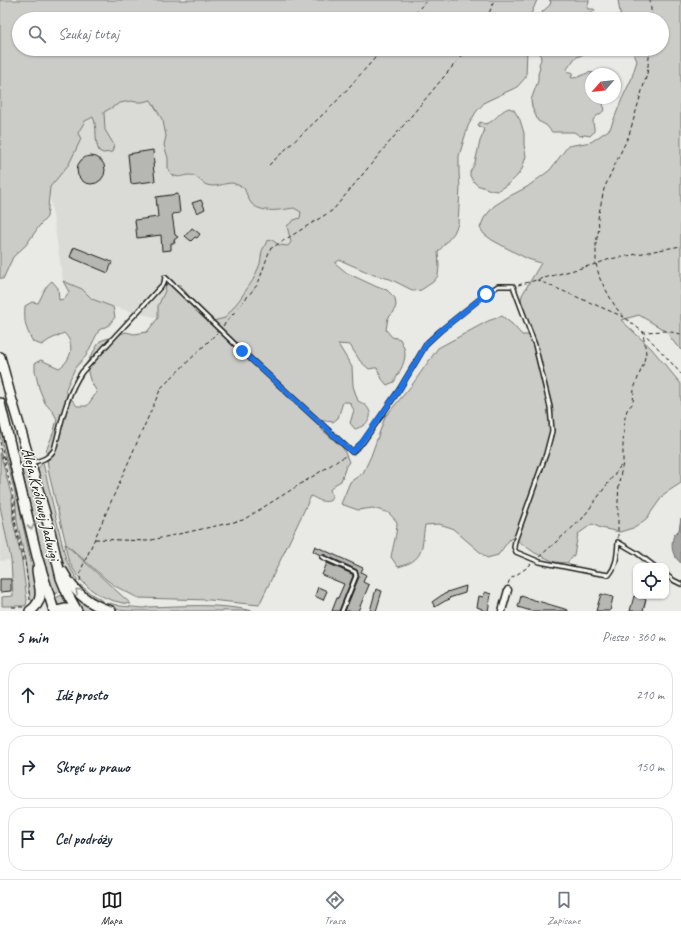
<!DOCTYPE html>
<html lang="pl">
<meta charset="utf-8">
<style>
:root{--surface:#fff;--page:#f2f2f3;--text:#1f2937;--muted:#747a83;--line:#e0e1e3;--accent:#1c1c1c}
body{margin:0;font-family:Caveat,sans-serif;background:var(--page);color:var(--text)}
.controls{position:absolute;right:12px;bottom:12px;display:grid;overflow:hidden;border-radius:8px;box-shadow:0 1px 3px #0004}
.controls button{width:36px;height:36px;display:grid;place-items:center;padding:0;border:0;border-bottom:1px solid var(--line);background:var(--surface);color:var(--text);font:20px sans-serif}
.compass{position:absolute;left:585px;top:68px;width:36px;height:36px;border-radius:50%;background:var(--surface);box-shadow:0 1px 3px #0004;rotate:243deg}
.stop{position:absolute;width:12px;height:12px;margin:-9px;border:3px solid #1a73e8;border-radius:50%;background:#fff}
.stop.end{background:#1a73e8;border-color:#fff;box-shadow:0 1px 4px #0008}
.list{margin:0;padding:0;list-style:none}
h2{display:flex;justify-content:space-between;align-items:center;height:52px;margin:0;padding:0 16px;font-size:17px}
h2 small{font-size:13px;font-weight:400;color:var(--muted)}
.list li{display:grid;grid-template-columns:26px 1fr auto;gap:12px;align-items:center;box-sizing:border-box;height:64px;margin:0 8px 8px;padding:0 8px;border:1px solid var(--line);border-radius:16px}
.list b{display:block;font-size:15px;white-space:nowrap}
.list em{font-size:13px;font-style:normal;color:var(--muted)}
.icon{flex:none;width:22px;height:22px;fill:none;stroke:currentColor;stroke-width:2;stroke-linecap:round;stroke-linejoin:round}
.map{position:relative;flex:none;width:681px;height:611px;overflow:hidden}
.search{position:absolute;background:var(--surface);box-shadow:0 1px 3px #0004;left:12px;right:12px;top:12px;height:44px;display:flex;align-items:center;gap:10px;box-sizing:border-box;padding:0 14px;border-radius:22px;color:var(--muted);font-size:15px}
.sheet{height:268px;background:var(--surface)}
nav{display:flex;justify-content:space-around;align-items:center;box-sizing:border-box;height:56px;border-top:1px solid var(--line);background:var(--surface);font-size:11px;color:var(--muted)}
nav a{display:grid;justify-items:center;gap:2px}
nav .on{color:var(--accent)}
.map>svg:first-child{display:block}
.built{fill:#dadad6}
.green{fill:#cbcbc7;stroke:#747472}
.water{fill:#a3a3a1;stroke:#6d6d6c}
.building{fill:#b6b6b3;stroke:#1c1c1c}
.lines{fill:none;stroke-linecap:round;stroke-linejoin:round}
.lane-casing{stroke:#1c1c1c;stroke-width:6}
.street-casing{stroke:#1c1c1c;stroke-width:9}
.primary-casing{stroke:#1c1c1c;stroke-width:12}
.path{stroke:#1c1c1c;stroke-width:1;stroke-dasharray:4 3;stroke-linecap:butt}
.lane{stroke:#f6f6f2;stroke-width:3}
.street{stroke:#f6f6f2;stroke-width:6}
.primary{stroke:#f6f6f2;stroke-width:9}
.oneway{stroke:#949492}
.route{stroke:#1a73e8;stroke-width:5}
.labels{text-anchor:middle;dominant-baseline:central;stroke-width:3;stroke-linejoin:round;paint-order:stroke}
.street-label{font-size:16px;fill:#1c1c1c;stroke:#f6f6f2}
</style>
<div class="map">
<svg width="681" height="611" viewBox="0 0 681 611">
<rect width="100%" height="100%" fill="#e9e9e5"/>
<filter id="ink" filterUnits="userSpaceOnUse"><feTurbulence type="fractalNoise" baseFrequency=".025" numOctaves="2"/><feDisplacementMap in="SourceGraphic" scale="8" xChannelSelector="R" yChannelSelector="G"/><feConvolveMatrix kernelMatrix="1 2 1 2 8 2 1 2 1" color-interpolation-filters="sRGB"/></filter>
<g filter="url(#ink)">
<!-- built -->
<g class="built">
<polygon points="151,100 163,121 166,136 164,145 168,158 168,168 179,178 190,175 219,185 231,183 237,185 244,188 250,202 280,211 294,208 301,212 300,218 294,220 287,226 291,242 288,246 279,245 272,240 262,251 260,264 253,280 240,299 225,318 214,321 199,308 166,285 165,291 158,306 158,318 113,307 100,302 92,299 82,289 63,281 49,189 54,171 85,121 93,117 95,121 96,131 114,145 105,130 104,112 120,103 131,101 136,102 142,102"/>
<polygon points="0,509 2,520 10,560 0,561"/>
</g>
<!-- green -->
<g class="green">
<path d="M0 0H537L529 19H19V49H527L526 77 517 87 485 102 476 112 468 126 459 156V173L460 188 458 224 454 233 438 252 439 266 438 276 433 282 421 290 414 291 390 279 374 275 340 260 335 263 347 273 377 287 387 290 395 298 396 305 394 312 388 318 386 330 392 337 400 339C401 342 403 345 404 348 408 360 399 372 394 382L387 385 382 379 377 368H374L369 369 360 361 350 345 338 344 352 367 353 386 358 401C362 403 367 405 369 410 374 420 363 427 355 429L350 423 354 410 349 402H343L338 418 333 422 325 421H317L322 430 343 448 349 462 346 466 341 481 334 485 330 490 332 495 331 500C324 504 317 499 311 496L259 605 210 600 138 598 115 586 107 580 66 544 49 474 46 451 54 431 57 419 53 412 45 403 39 388 35 371V363L41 360 59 368C71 361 76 344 64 333L49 340 42 345 33 342C25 327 24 322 25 306L32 302 38 303C43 295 44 287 52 281L58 288 59 300 64 299 69 292 63 281 82 289 92 299 113 307 115 317 109 325 99 330 86 356 75 368 65 391 77 406H87L97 392 90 380 86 364 100 341 126 332 134 334 147 332 158 318V306L165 291 166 285 171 283 180 285 199 308 213 321 225 318 240 299 253 280 260 264 262 251 267 241 272 240 279 245 288 246 291 242 287 226 294 220 300 218 301 212 294 208C281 210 261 214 251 203 248 199 246 192 244 188 240 186 236 184 232 183 224 183 215 188 207 185 201 183 197 175 190 175 181 175 182 179 172 175L168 168V158L164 145 166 136 163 121 151 100 142 102H136L131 101 120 103 104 112 105 130 114 145 112 152 103 153 99 151C94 140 98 128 93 117L85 121 78 133 81 139 69 164 50 187 47 217 40 225 26 245 13 257 3 279 0 278Z"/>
<polygon points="549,0 589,0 589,2 587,8 588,9 594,9 595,11 589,14 587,19 544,19 543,17 542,12 550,5 551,1"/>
<path d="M618 0H681V350L676 345 666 331 639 315 621 320 651 348 681 384V483L664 494 647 518 636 527 620 532 601 528 592 524 578 534 574 555 567 563 555 562 535 553 514 538 510 539 498 555 487 558 452 528 439 524 425 525C421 549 425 560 398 567L391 557C393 546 397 534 397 522L389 513 373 508 358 510 341 504 350 482 363 473 371 456 385 417 412 385 438 348 488 321 502 316 512 324 522 335H531L520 306 522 295 541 263 528 259 514 252 492 240 484 234 480 228 484 218 494 206 508 197 527 187 550 170 568 146 591 142 610 129 622 99 631 80 637 61 632 49H662V19H621Z"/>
<path d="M542 49H592L590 51 575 58 567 69 568 72H572L573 73 571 77 572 78C583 78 586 69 597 74H591V98H604L602 102 605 109C602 114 596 115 593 120 593 128 597 130 590 136L585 135 580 136 574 132H552L546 125 538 121 532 107 531 100 538 81V74L540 68 539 64 541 60 540 52Z"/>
<path d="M509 108 514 110 520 120 524 133V145L526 156 522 169 517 176 511 182 497 191 491 190 477 185 474 182 470 176V172L475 163 480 141 484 132 483 128 479 126 478 125 480 122 486 124C496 121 499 111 509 108Z"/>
<polygon points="0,419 17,489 22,521 37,588 38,592 33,603 30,598 25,560 17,521 15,493 0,436"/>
<polygon points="0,452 12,498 13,521 22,561 27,600 26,605 24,606 2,606 2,597 13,596 11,560 0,506"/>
<polygon points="43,463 66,560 77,579 77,581 74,584 65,568 62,561 51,520 37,471 39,467"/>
<polygon points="27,466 63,591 54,594 40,551 22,472 24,468"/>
<path d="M65 544 131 604C101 601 81 587 68 559 67 555 66 549 65 544Z"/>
<polygon points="79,584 90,593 101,600 102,601 101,605 77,587"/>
<polygon points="72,590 100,611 85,611 77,605 69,592"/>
<polygon points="65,594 68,603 57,605 55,598"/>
<path d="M109 603 120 606 144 608 148 607C184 606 218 603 253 611H128L119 610 107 607Z"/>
</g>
<!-- water -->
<path class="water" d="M681 518V563C672 556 670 546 674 535L679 530Z"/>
<!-- building -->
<g class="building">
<polygon points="153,150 154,164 153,164 155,181 131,184 128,154"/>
<circle cx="91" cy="170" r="14"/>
<polygon points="178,194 180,213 172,214 175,235 178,237 174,240 175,243 171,243 171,250 162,251 161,235 137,238 135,220 158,217 156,197"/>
<polygon points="201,200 205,209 197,213 192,203"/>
<polygon points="192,228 200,234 197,238 195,237 191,241 185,236"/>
<polygon points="74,247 112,262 108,273 70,257"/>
<polygon points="315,546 363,568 361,572 366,575 363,582 369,585 358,611 345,611 359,577 357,570 323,554 320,555 313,551"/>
<polygon points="327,563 352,574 353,576 339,611 332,611 337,598 338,598 344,584 322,575"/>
<polygon points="0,579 11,579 11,591 0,592"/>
<polygon points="466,586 465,593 449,598 450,599 445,601 435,607 432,602 442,595 447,593 447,592"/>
<polygon points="318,587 327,591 323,600 315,596"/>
<polygon points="376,589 382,591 377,608 376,611 370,611"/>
<polygon points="485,592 491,594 488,611 482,611 482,609 477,607 479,596 483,597"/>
<polygon points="601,594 613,597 610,611 596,611"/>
<polygon points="521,596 568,610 568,611 531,611 518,607"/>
<polygon points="634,596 646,599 643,611 630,611"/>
</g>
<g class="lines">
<defs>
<g id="lane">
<path d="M19 470C30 458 43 466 54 450 61 424 66 395 82 372L164 283 165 277 242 351 352 452 363 442 399 390 427 343 440 331 486 294 498 286H513L535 345 550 407 552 431 546 454 515 541 514 547 516 552 540 562 596 573 609 575C617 565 617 555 618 542L637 553 654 566"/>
<polyline points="322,557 355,572 356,576 342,611"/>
<polyline points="666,575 673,580 681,584"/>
</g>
<polyline id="street" points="502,611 508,590"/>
<g id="primary">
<polyline points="0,357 10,394 49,527 61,578 68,595 77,611"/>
<polyline points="0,403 37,556 54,611"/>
<path d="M63 572C73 591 90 605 111 611"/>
<path d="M30 611C47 599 38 586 37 569"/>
<polyline points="57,611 66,609 76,611"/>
</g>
</defs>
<!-- lane casing -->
<use href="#lane" class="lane-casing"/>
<!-- street casing -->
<use href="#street" class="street-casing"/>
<!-- primary casing -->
<use href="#primary" class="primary-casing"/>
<!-- path -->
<g class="path">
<polyline points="650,0 652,19"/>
<polyline points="410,19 427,0"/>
<polyline points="487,19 494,0"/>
<polyline points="650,49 647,74 629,135 611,173 604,189 598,218 599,228 596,243 596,264 600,279 612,301 617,309 625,318 643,332 669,360 681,374"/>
<polyline points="269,165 334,104 383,49"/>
<polyline points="537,280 624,317"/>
<polyline points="518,285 596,264 610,259 681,246"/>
<polyline points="223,326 258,284 270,249 333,210 467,49"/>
<polyline points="0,442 6,464"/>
<polyline points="0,448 12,491 13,498 14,521 23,561"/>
<polyline points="15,501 15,521 25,561 30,600"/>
<polyline points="618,538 618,502 619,482 623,463 623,444 625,417 627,410 633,403 634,389 639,375 643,365 646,353 643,332 666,331 681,334"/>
<polyline points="95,539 147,541 243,520 347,455"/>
<polyline points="539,557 582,519 622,464"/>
<polyline points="80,581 81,570 161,388 217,333"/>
<polyline points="508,584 510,579 525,569 531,564"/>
<polyline points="12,607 23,607"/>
</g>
<!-- lane -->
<use href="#lane" class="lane"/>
<!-- street -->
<use href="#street" class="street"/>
<!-- primary -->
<use href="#primary" class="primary"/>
</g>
<!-- one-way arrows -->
<defs><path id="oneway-chevron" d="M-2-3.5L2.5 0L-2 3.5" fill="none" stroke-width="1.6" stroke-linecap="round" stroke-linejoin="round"/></defs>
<g class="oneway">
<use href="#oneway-chevron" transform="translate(31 527) rotate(76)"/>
<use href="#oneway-chevron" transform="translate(78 591) rotate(-135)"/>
</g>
</g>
<g class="lines" filter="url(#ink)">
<!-- route -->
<polyline class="route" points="242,351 352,452 362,442 399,390 427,343 440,331 486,294"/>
</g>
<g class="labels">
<!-- street labels -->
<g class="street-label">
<text transform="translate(41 504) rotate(76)">Aleja Królowej Jadwigi</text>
</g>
</g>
</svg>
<div class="controls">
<button><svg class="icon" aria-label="locate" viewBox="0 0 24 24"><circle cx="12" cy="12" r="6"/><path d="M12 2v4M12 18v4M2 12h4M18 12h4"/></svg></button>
</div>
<svg class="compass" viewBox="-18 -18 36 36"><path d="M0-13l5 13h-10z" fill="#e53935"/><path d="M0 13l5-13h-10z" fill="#747a83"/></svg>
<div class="stop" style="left:486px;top:294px"></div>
<div class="stop end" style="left:242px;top:351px"></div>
<div class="search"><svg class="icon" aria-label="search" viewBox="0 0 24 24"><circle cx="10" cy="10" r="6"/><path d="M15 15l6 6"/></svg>Szukaj tutaj</div>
</div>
<section class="sheet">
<h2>5 min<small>Pieszo · 360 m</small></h2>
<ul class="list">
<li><svg class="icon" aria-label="ahead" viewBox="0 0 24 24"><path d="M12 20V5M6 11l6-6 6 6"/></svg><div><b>Idź prosto</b></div><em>210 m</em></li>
<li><svg class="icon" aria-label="right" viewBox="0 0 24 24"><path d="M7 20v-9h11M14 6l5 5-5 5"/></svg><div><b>Skręć w prawo</b></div><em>150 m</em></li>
<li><svg class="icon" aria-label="arrive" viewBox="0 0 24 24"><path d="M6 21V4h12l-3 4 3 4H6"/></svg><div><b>Cel podróży</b></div></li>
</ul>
</section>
<nav>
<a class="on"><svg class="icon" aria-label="map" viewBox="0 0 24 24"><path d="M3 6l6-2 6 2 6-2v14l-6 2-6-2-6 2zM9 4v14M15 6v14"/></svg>Mapa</a>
<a><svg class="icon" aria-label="directions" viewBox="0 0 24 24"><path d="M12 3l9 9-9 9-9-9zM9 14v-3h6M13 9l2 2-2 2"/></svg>Trasa</a>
<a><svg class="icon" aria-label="saved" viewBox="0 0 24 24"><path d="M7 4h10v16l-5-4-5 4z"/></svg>Zapisane</a>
</nav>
